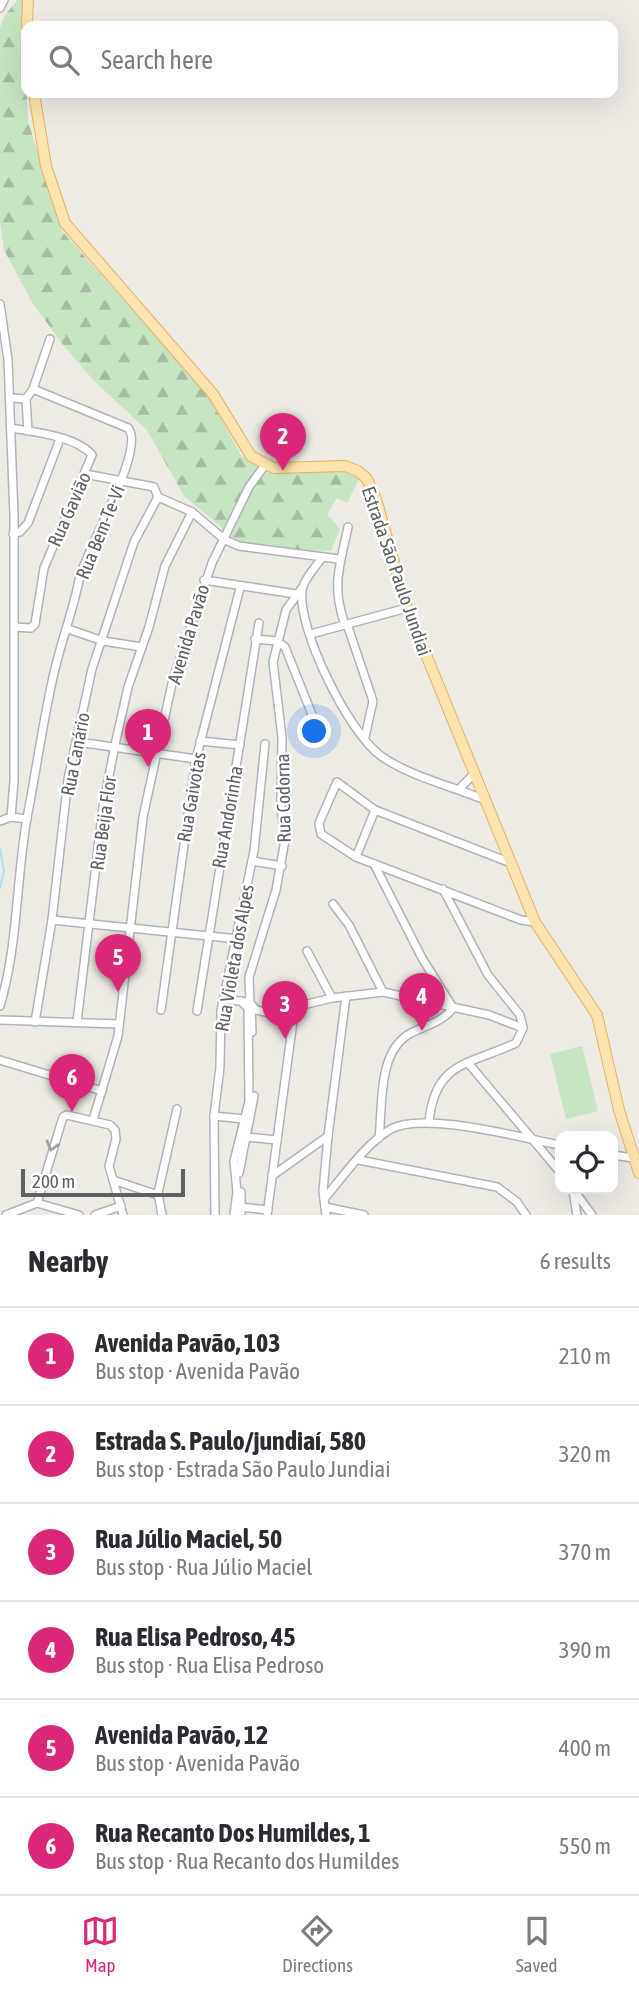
<!DOCTYPE html>
<meta charset="utf-8">
<style>
:root{--surface:#fff;--page:#f7f7f7;--text:#2b2b33;--muted:#7c7c81;--line:#e1e1e2;--accent:#db2777}
body{margin:0;font-family:"Asap Condensed",sans-serif;background:var(--page);color:var(--text)}
.controls{position:absolute;right:21px;bottom:21px;display:grid;overflow:hidden;border-radius:14px;box-shadow:0 7px 28px #0002}
.controls button{width:63px;height:63px;display:grid;place-items:center;padding:0;border:0;border-bottom:2px solid var(--line);background:var(--surface);color:var(--text);font:35px sans-serif}
.scale{position:absolute;left:21px;bottom:18px;width:164px;box-sizing:border-box;padding-left:7px;border:4px solid #5d6164;border-top:0;font-size:19px;line-height:24px;white-space:nowrap;color:#5d6164;-webkit-text-stroke:5px #fff;paint-order:stroke}
.you{position:absolute;left:315px;top:732px;width:24px;height:24px;margin:-18px;border:5px solid #fff;border-radius:50%;background:#1a73e8;box-shadow:0 0 0 10px #1a73e833}
.badge{display:grid;place-items:center;width:46px;height:46px;border-radius:50%;background:var(--accent);color:#fff;font-size:23px;font-weight:700}
.pin{position:absolute;translate:-50% -58px;filter:drop-shadow(0 2px 4px #0008)}
.pin::after{content:'';position:absolute;top:37px;width:24px;height:21px;background:inherit;clip-path:polygon(0 0,100% 0,50% 100%)}
.list{margin:0;padding:0;list-style:none}
h2{display:flex;justify-content:space-between;align-items:center;height:91px;margin:0;padding:0 28px;font-size:30px}
h2 small{font-size:23px;font-weight:400;color:var(--muted)}
.list li{display:grid;grid-template-columns:46px 1fr auto;gap:21px;align-items:center;box-sizing:border-box;height:98px;padding:0 28px;border-top:2px solid var(--line)}
.list b{display:block;font-size:26px;white-space:nowrap}
.list p{margin:0;font-size:23px;white-space:nowrap;color:var(--muted)}
.list em{font-size:23px;font-style:normal;color:var(--muted)}
.icon{flex:none;width:38px;height:38px;fill:none;stroke:currentColor;stroke-width:2;stroke-linecap:round;stroke-linejoin:round}
.map{position:relative;flex:none;width:639px;height:1215px;overflow:hidden}
.search{position:absolute;background:var(--surface);box-shadow:0 7px 28px #0002;left:21px;right:21px;top:21px;height:77px;display:flex;align-items:center;gap:18px;box-sizing:border-box;padding:0 24px;border-radius:14px;color:var(--muted);font-size:26px}
.sheet{height:679px;background:var(--surface)}
nav{display:flex;justify-content:space-around;align-items:center;box-sizing:border-box;height:98px;border-top:2px solid var(--line);background:var(--surface);font-size:19px;color:var(--muted)}
nav a{display:grid;justify-items:center;gap:4px}
nav .on{color:var(--accent)}
.map>svg:first-child{display:block}
.forest{fill:url(#forest-firs)}
.pitch{fill:#c7e4c3}
.lines{fill:none;stroke-linecap:round;stroke-linejoin:round}
.stream{stroke:#a9e2fa;stroke-width:2}
.minor-casing{stroke:#b0b3b6;stroke-width:10}
.major-casing{stroke:#e9b163;stroke-width:12}
.minor{stroke:#fff;stroke-width:7}
.major{stroke:#fae3ae;stroke-width:10}
.oneway{stroke:#9ea0a2}
.labels{text-anchor:middle;dominant-baseline:central;stroke-width:5;stroke-linejoin:round;paint-order:stroke}
.street-label{font-size:19px;fill:#5d6164;stroke:#fff}
</style>
<div class="map">
<svg width="639" height="1215" viewBox="0 0 639 1215">
<defs>
<pattern id="forest-firs" width="22" height="20" patternUnits="userSpaceOnUse" patternTransform="scale(1.75)"><rect width="22" height="20" fill="#c7e4c3"/><path d="M5 1l3.5 6h-7zM16 11l3.5 6h-7z" fill="#a5bca2"/></pattern>
</defs>
<rect width="100%" height="100%" fill="#eeebe5"/>
<!-- forest -->
<g class="forest">
<polygon points="17,0 22,0 28,121 62,231 207,394 241,455 258,467 225,530 184,496 147,430 94,381 60,341 32,302 4,250 0,222 0,28 4,17"/>
<polygon points="345,470 359,479 347,503 337,498 327,515 340,529 331,551 264,548 230,539 253,487 268,471"/>
</g>
<!-- pitch -->
<polygon class="pitch" points="582,1046 598,1111 566,1119 550,1054"/>
<g class="lines">
<!-- stream -->
<polyline class="stream" points="0,849 4,871 0,888"/>
<defs>
<g id="minor">
<polyline points="0,8 4,0"/>
<polyline points="0,304 8,360 14,516 14,781 11,817"/>
<polyline points="10,398 26,399 33,389 50,339"/>
<polyline points="26,399 28,431"/>
<path d="M11 428C34 432 76 436 92 455L44 568 35 624 31 628 14 627"/>
<polyline points="85,474 154,487 158,497 192,512 225,540 239,546 339,559"/>
<polyline points="13,534 20,532 28,523 60,439"/>
<path d="M322 558C316 566 304 579 302 590 297 629 349 733 381 756 411 777 452 786 485 800"/>
<polyline points="204,580 296,594"/>
<polyline points="302,588 286,610 273,662 282,737 281,807 285,840 276,890 249,977 250,1003 256,1010 270,1013 332,998 383,992 489,1015 523,1028"/>
<polyline points="347,624 373,701 365,737"/>
<path d="M345 625C331 585 340 566 348 527"/>
<polyline points="68,629 103,641 142,647"/>
<polyline points="311,634 407,608"/>
<polyline points="255,639 277,641 285,647 317,727"/>
<polyline points="200,741 240,745"/>
<polyline points="78,742 196,759"/>
<polyline points="459,789 474,774"/>
<polyline points="0,821 11,817 27,819"/>
<polyline points="356,857 375,810"/>
<polyline points="252,861 282,866"/>
<polyline points="511,863 375,810 337,782 319,823 321,834 356,857 521,920 535,922"/>
<path d="M374 864 422 958 453 1008C444 1021 425 1026 411 1033 377 1051 383 1105 379 1138"/>
<polyline points="333,904 349,925 383,992"/>
<polyline points="52,920 238,939"/>
<polyline points="307,951 332,998"/>
<polyline points="223,999 246,1002"/>
<polyline points="251,1005 252,1032"/>
<path d="M0 1006C18 946 16 880 27 818 36 772 42 727 52 682 59 647 72 615 79 580 85 551 147 448 128 428L33 389"/>
<polyline points="161,1010 196,759 240,588"/>
<polyline points="197,1011 259,623"/>
<polyline points="0,1020 119,1024"/>
<polyline points="35,1022 52,920 68,779 92,669 134,542 158,497"/>
<polyline points="77,1022 103,807 115,745 128,687 149,627 165,566 192,512"/>
<polyline points="0,1060 102,1091"/>
<polyline points="469,1064 560,1172"/>
<polyline points="214,1116 244,1119"/>
<polyline points="93,1120 118,1036 143,817 173,679 212,563 249,487 265,465"/>
<path d="M429 1122C435 1061 469 1065 516 1043L523 1028 520 1015 488 975 443 889"/>
<polyline points="245,1137 277,1140"/>
<polyline points="613,1155 633,1158"/>
<polyline points="359,1160 497,1187 517,1202 526,1215"/>
<polyline points="239,1173 254,1096"/>
<polyline points="272,1176 328,1136"/>
<polyline points="113,1180 158,1195"/>
<polyline points="573,1189 592,1215"/>
<polyline points="573,1191 577,1215"/>
<path d="M324 1199C342 1178 367 1142 391 1129 424 1111 522 1138 560 1145"/>
<polyline points="37,1203 63,1117 67,1115 110,1125 115,1130 116,1139 109,1166 123,1215"/>
<polyline points="37,1203 79,1215"/>
<polyline points="241,1207 268,1210"/>
<polyline points="325,1207 364,1215"/>
<polyline points="6,1215 37,1203"/>
<polyline points="95,1215 121,1206"/>
<polyline points="162,1215 158,1193 177,1109"/>
<polyline points="215,1215 214,1116 220,1067 221,1011 254,851 265,744"/>
<polyline points="234,1215 237,1192 234,1161 249,1101 248,1008 241,1001"/>
<polyline points="241,1215 241,1192"/>
<polyline points="267,1215 295,1006"/>
<polyline points="326,1215 323,1191 328,1136 346,996"/>
</g>
<g id="major">
<polyline points="27,26 28,0"/>
<polyline points="34,93 46,166 65,223 213,394 251,456 274,468 345,466 358,471 367,479 376,499 407,608 535,922 597,1015 619,1110 639,1173"/>
</g>
</defs>
<!-- minor casing -->
<use href="#minor" class="minor-casing"/>
<!-- major casing -->
<use href="#major" class="major-casing"/>
<!-- minor -->
<use href="#minor" class="minor"/>
<!-- major -->
<use href="#major" class="major"/>
</g>
<!-- one-way arrows -->
<defs><path id="oneway-chevron" d="M-2-3.5L2.5 0L-2 3.5" fill="none" stroke-width="1.6" stroke-linecap="round" stroke-linejoin="round" transform="scale(1.75)"/></defs>
<use class="oneway" href="#oneway-chevron" transform="translate(52 1146) rotate(107)"/>
<g class="labels">
<!-- street labels -->
<g class="street-label">
<text transform="translate(69 509) rotate(-66)">Rua Gavião</text>
<text transform="translate(100 532) rotate(-68)">Rua Bem-Te-Vi</text>
<text transform="translate(397 571) rotate(71)">Estrada São Paulo Jundiai</text>
<text transform="translate(188 634) rotate(-73)">Avenida Pavão</text>
<text transform="translate(75 754) rotate(-79)">Rua Canário</text>
<text transform="translate(191 797) rotate(-80)">Rua Gaivotas</text>
<text transform="translate(283 798) rotate(-91)">Rua Codorna</text>
<text transform="translate(227 817) rotate(-80)">Rua Andorinha</text>
<text transform="translate(103 823) rotate(-82)">Rua Beija Flor</text>
<text transform="translate(234 958) rotate(-80)">Rua Violeta dos Alpes</text>
</g>
</g>
</svg>
<div class="controls">
<button><svg class="icon" aria-label="locate" viewBox="0 0 24 24"><circle cx="12" cy="12" r="6"/><path d="M12 2v4M12 18v4M2 12h4M18 12h4"/></svg></button>
</div>
<div class="scale">200 m</div>
<div class="you"></div>
<div class="pin badge" style="left:148px;top:767px">1</div>
<div class="pin badge" style="left:283px;top:471px">2</div>
<div class="pin badge" style="left:285px;top:1039px">3</div>
<div class="pin badge" style="left:422px;top:1031px">4</div>
<div class="pin badge" style="left:118px;top:992px">5</div>
<div class="pin badge" style="left:72px;top:1112px">6</div>
<div class="search"><svg class="icon" aria-label="search" viewBox="0 0 24 24"><circle cx="10" cy="10" r="6"/><path d="M15 15l6 6"/></svg>Search here</div>
</div>
<section class="sheet">
<h2>Nearby<small>6 results</small></h2>
<ul class="list">
<li><span class="badge">1</span><div><b>Avenida Pavão, 103</b><p>Bus stop · Avenida Pavão</p></div><em>210 m</em></li>
<li><span class="badge">2</span><div><b>Estrada S. Paulo/jundiaí, 580</b><p>Bus stop · Estrada São Paulo Jundiai</p></div><em>320 m</em></li>
<li><span class="badge">3</span><div><b>Rua Júlio Maciel, 50</b><p>Bus stop · Rua Júlio Maciel</p></div><em>370 m</em></li>
<li><span class="badge">4</span><div><b>Rua Elisa Pedroso, 45</b><p>Bus stop · Rua Elisa Pedroso</p></div><em>390 m</em></li>
<li><span class="badge">5</span><div><b>Avenida Pavão, 12</b><p>Bus stop · Avenida Pavão</p></div><em>400 m</em></li>
<li><span class="badge">6</span><div><b>Rua Recanto Dos Humildes, 1</b><p>Bus stop · Rua Recanto dos Humildes</p></div><em>550 m</em></li>
</ul>
</section>
<nav>
<a class="on"><svg class="icon" aria-label="map" viewBox="0 0 24 24"><path d="M3 6l6-2 6 2 6-2v14l-6 2-6-2-6 2zM9 4v14M15 6v14"/></svg>Map</a>
<a><svg class="icon" aria-label="directions" viewBox="0 0 24 24"><path d="M12 3l9 9-9 9-9-9zM9 14v-3h6M13 9l2 2-2 2"/></svg>Directions</a>
<a><svg class="icon" aria-label="saved" viewBox="0 0 24 24"><path d="M7 4h10v16l-5-4-5 4z"/></svg>Saved</a>
</nav>
